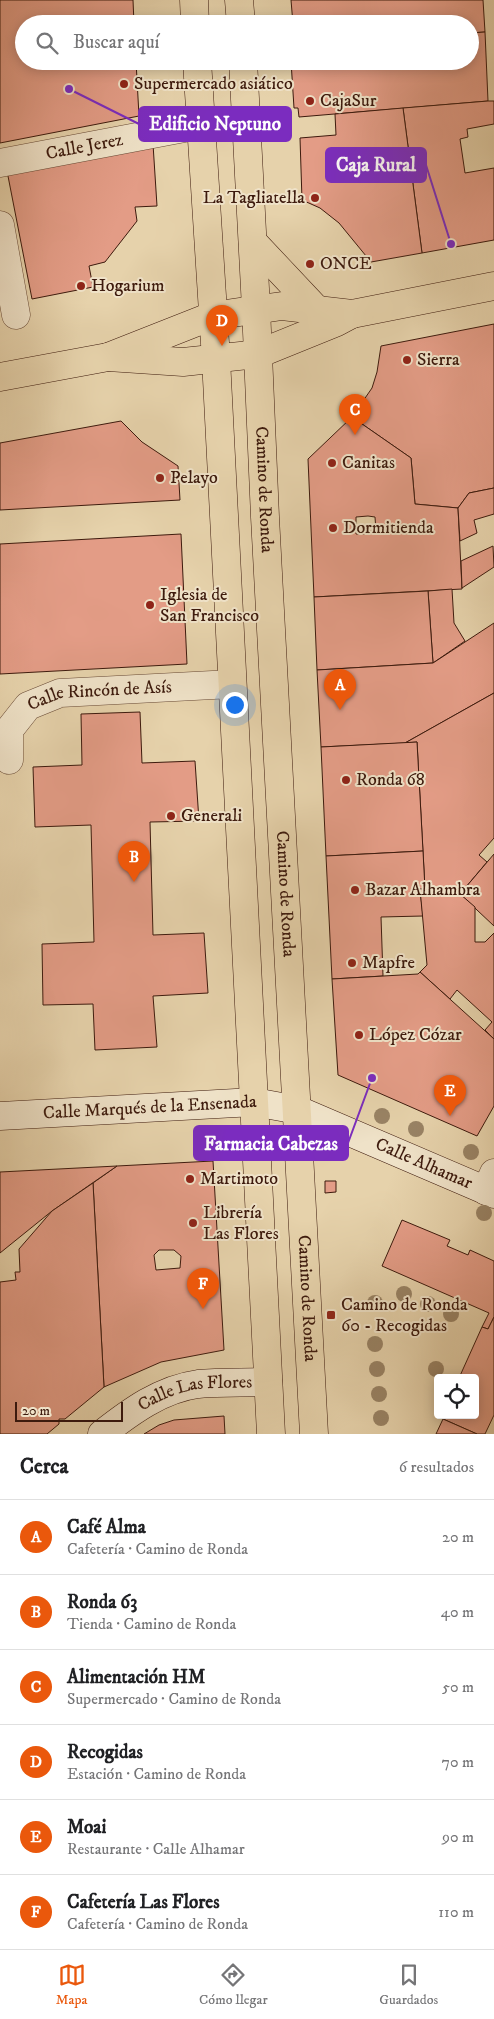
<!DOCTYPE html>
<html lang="es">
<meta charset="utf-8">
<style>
:root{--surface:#fff;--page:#f6f6f6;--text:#202124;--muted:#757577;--line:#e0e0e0;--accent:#ea580c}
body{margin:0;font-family:"IM FELL DW Pica",serif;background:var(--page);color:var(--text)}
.controls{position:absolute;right:15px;bottom:15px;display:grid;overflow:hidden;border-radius:5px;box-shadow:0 2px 12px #0003}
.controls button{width:45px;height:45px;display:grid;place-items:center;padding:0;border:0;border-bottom:1px solid var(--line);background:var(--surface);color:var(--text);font:25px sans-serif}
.scale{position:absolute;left:15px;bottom:12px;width:108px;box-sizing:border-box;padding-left:5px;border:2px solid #3d1a0d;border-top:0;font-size:14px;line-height:18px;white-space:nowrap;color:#3d1a0d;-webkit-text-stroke:4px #efe2c8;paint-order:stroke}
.you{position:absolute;left:234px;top:704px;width:18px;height:18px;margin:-12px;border:4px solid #fff;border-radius:50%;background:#1a73e8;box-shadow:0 0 0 8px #1a73e833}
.badge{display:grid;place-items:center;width:32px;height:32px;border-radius:50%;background:var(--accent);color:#fff;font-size:16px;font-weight:700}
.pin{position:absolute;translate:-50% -41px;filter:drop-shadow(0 1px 2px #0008)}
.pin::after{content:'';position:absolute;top:26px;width:18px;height:15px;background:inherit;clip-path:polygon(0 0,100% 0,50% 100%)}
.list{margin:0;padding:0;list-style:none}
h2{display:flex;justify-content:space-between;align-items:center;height:65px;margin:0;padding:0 20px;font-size:21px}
h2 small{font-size:16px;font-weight:400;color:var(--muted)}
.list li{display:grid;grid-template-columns:32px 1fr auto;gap:15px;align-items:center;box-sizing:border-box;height:75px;padding:0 20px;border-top:1px solid var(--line)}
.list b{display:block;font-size:19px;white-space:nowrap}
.list p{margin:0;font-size:16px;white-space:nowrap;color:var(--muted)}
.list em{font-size:16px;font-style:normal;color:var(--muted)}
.icon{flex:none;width:28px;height:28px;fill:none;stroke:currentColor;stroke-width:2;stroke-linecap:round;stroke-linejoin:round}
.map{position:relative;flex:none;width:494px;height:1434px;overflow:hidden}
.search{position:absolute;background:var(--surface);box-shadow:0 2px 12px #0003;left:15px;right:15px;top:15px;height:55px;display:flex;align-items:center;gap:12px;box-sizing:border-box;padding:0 18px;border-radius:28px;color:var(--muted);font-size:19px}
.sheet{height:515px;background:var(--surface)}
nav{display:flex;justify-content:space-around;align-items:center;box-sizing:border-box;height:70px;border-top:1px solid var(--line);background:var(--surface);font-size:14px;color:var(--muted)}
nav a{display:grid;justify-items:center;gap:2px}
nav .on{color:var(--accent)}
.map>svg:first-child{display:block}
.building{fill:#e39c86;stroke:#3d1a0d;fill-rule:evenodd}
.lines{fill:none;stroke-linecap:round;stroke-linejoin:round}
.street-casing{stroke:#674834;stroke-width:29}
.secondary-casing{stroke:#3d1a0d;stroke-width:29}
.primary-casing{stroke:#3d1a0d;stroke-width:29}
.street{stroke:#efe2c8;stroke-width:28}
.secondary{stroke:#efe2c8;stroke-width:28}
.primary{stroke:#e6d2ab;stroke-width:28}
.tree{fill:#998365}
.poi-dot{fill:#8f2418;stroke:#efe2c8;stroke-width:2}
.labels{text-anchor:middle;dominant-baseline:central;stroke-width:4;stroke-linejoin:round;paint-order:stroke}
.poi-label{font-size:18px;fill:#3d1a0d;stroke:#efe2c8;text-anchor:start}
.street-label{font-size:18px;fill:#3d1a0d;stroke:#efe2c8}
.leader{fill:none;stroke:#7b2cbf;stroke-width:2}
.callout-dot{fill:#7b2cbf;stroke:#efe2c8;stroke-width:2}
.callout{fill:#7b2cbf;stroke:#7b2cbf;stroke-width:2}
.callout-label{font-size:19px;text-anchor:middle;font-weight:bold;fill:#fff}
</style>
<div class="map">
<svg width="494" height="1434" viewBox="0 0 494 1434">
<rect width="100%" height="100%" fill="#e6d2ab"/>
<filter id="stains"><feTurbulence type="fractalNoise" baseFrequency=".004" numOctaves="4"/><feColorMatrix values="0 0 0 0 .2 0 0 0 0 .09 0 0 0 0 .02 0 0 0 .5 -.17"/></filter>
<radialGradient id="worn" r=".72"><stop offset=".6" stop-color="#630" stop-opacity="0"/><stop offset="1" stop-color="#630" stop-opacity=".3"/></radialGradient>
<!-- building -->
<g class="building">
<polygon points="0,0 133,0 134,24 24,24 24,61 136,61 139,116 0,143"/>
<polygon points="291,0 483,0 485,32 470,33 470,24 293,24"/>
<polygon points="485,32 488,101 299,117 298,108 294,108 291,61 470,61 470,33"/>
<polygon points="488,101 494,101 494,124 467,129 468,137 460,139 465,173 494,168 494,240 422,253 403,108"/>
<polygon points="403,108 422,253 371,262 339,223 320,208 302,200 300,138 336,135 335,114"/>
<polygon points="153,144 157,206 135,207 137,221 105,262 89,266 93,287 32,299 7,171"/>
<polygon points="494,324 494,488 469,493 458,508 415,504 411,458 352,417 372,388 377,372 381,346"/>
<path d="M352 417 411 458 415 504 458 508 462 589 314 597 308 459ZM368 516 375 517 376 531H369V534H356V517Z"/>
<polygon points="121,421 142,442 178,466 180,500 0,510 0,443"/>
<polygon points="494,488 494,514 474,520 477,533 460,541 458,508 469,493"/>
<polygon points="181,534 187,664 0,674 0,544"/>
<polygon points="493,546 494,567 462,588 461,561"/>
<polygon points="452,589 454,623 465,641 433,663 428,591"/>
<polygon points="428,591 433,663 317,670 314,597"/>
<polygon points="494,623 494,693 405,743 321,747 317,670 433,663"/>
<polygon points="494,693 494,838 479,855 487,862 460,894 445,895 446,888 425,889 417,742 405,743"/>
<polygon points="140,712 142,763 195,761 199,821 150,822 153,935 204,933 208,993 153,996 157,1047 95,1050 93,1004 43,1005 42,944 94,942 91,825 35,827 33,767 82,765 81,714"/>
<polygon points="417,742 423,851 326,856 321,747"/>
<polygon points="423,851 425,889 420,889 423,916 381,917 383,976 332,979 326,856"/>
<polygon points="494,854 494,926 460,894"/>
<polygon points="446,888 445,895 460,894 475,907 475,942 485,942 494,933 494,1039 485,1030 492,1022 457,990 450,999 420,972 427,965 420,889"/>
<polygon points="420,972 494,1039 494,1106 477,1136 338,1075 332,979 418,974"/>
<path d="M213 1161 224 1350 161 1362 104 1387 93 1183 117 1166ZM159 1250H174L181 1256 180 1268 156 1270 154 1255Z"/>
<polygon points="117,1166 52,1211 0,1253 0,1172"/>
<polygon points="325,1181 336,1181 336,1192 325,1193"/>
<polygon points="93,1183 104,1387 65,1419 59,1419 59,1424 47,1434 0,1434 0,1282 16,1280 15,1272 20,1272 19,1249 52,1211"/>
<polygon points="402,1220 450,1240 447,1246 468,1255 470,1250 494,1261 494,1317 488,1329 482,1327 489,1313 382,1266"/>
<polygon points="494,1317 494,1415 485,1434 477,1434 443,1419 444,1415 475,1415 475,1378 459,1378 482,1327 488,1329"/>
<polygon points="224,1416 225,1434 144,1434 159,1425 174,1420"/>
<polygon points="443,1419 477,1434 436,1434"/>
</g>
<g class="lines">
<defs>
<g id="street">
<path id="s1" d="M0 163 200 125"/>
<polyline points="0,225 16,315"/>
<path id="s2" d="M9 760V730L28 706 60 693 232 684"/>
<polyline points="486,1191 494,1173"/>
</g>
<g id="secondary">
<path id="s3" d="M0 1116 254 1102 298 1110 494 1194"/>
<path id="s4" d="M102 1434C130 1412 161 1389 198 1384 221 1382 245 1383 268 1382"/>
</g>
<g id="primary">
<polyline points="194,0 195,24"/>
<polyline points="239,0 241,24"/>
<polyline points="197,61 216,359 271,1434"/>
<path id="s5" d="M243 61 256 308 265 517 314 1434"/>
<polyline points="253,242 317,310"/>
<polyline points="108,357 212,316 282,306 352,314 494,286"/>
<polyline points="0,377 108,357 183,362 258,354 337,322 352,314"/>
</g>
</defs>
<!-- street casing -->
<use href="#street" class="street-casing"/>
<!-- secondary casing -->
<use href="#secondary" class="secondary-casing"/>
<!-- primary casing -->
<use href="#primary" class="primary-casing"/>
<!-- street -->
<use href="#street" class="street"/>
<!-- secondary -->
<use href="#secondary" class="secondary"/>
<!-- primary -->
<use href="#primary" class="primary"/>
</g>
<!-- trees -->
<g class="tree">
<circle cx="382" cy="1116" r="8"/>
<circle cx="416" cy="1129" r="8"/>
<circle cx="471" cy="1152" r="8"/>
<circle cx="484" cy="1213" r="8"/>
<circle cx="404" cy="1294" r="8"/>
<circle cx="375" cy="1303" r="8"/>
<circle cx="428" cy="1304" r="8"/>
<circle cx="451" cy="1314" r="8"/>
<circle cx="375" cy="1344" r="8"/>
<circle cx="377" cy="1369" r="8"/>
<circle cx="436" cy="1369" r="8"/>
<circle cx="379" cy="1394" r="8"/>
<circle cx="381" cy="1418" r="8"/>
</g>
<!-- markers -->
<g class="poi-dot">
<circle cx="124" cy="84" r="5"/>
<circle cx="310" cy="101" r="5"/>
<circle cx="315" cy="198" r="5"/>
<circle cx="310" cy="264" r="5"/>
<circle cx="81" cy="286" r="5"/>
<circle cx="407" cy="360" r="5"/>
<circle cx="332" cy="463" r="5"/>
<circle cx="160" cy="478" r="5"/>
<circle cx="333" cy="528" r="5"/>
<circle cx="150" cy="605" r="5"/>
<circle cx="346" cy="780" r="5"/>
<circle cx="171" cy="816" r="5"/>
<circle cx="355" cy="890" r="5"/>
<circle cx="352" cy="963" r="5"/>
<circle cx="359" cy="1035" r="5"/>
<circle cx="190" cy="1179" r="5"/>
<circle cx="193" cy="1223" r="5"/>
<rect x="326" y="1310" width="10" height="10" rx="2.5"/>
</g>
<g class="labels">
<!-- poi labels -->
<g class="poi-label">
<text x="134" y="84">Supermercado asiático</text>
<text x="320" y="101">CajaSur</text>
<text x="305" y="198" text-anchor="end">La Tagliatella</text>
<text x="320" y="264">ONCE</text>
<text x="91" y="286">Hogarium</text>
<text x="417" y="360">Sierra</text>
<text x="342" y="463">Canitas</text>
<text x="170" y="478">Pelayo</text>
<text x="343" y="528">Dormitienda</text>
<text x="160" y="595">Iglesia de<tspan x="160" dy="21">San Francisco</tspan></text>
<text x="356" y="780">Ronda 68</text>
<text x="181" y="816">Generali</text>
<text x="365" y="890">Bazar Alhambra</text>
<text x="362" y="963">Mapfre</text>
<text x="369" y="1035">López Cózar</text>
<text x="200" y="1179">Martimoto</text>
<text x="203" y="1213">Librería<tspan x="203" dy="21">Las Flores</tspan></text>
<text x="341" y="1305">Camino de Ronda<tspan x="341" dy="21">60 - Recogidas</tspan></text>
</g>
<!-- street labels -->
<g class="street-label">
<text stroke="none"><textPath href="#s1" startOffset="86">Calle Jerez</textPath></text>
<text stroke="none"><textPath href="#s5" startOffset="429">Camino de Ronda</textPath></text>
<text stroke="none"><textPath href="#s2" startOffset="134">Calle Rincón de Asís</textPath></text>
<text stroke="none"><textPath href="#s5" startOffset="834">Camino de Ronda</textPath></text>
<text stroke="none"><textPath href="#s3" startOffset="150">Calle Marqués de la Ensenada</textPath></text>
<text stroke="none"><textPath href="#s3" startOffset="436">Calle Alhamar</textPath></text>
<text stroke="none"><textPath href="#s5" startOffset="1239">Camino de Ronda</textPath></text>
<text stroke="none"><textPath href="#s4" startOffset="105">Calle Las Flores</textPath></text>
</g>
</g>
<!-- callouts -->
<path class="leader" d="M69 89L139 124M451 244L426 165M372 1078L348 1143"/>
<g class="callout-dot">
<circle cx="69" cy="89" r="5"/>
<circle cx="451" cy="244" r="5"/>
<circle cx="372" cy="1078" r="5"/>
</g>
<g class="callout">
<rect x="139" y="107" width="152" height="34" rx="5"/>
<rect x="326" y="148" width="100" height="34" rx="5"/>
<rect x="194" y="1126" width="154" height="34" rx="5"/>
</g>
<g class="callout-label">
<text x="215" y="130">Edificio Neptuno</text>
<text x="376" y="171">Caja Rural</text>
<text x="271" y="1150">Farmacia Cabezas</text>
</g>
<rect width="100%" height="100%" filter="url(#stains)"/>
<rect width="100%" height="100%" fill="url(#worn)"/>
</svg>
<div class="controls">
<button><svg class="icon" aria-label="locate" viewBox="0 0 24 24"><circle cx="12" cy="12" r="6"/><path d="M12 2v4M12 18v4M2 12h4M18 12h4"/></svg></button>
</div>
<div class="scale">20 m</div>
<div class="you"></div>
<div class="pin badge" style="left:340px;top:710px">A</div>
<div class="pin badge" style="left:134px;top:882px">B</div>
<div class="pin badge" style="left:355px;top:435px">C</div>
<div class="pin badge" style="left:222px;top:346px">D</div>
<div class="pin badge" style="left:450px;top:1116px">E</div>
<div class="pin badge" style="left:203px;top:1309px">F</div>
<div class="search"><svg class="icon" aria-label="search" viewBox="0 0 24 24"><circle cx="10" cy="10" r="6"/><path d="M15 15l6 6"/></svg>Buscar aquí</div>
</div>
<section class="sheet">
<h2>Cerca<small>6 resultados</small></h2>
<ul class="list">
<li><span class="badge">A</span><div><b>Café Alma</b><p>Cafetería · Camino de Ronda</p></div><em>20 m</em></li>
<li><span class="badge">B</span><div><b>Ronda 63</b><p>Tienda · Camino de Ronda</p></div><em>40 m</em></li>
<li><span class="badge">C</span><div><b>Alimentación HM</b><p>Supermercado · Camino de Ronda</p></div><em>50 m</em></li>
<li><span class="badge">D</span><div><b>Recogidas</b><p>Estación · Camino de Ronda</p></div><em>70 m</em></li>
<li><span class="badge">E</span><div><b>Moai</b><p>Restaurante · Calle Alhamar</p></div><em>90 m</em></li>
<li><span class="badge">F</span><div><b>Cafetería Las Flores</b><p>Cafetería · Camino de Ronda</p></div><em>110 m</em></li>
</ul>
</section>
<nav>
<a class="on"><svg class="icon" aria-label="map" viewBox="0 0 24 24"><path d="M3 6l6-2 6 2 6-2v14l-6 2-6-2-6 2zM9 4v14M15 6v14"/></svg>Mapa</a>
<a><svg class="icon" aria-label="directions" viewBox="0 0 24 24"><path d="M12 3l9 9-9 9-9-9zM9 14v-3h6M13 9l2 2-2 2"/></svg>Cómo llegar</a>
<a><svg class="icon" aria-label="saved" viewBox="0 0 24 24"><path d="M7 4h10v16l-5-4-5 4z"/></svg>Guardados</a>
</nav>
